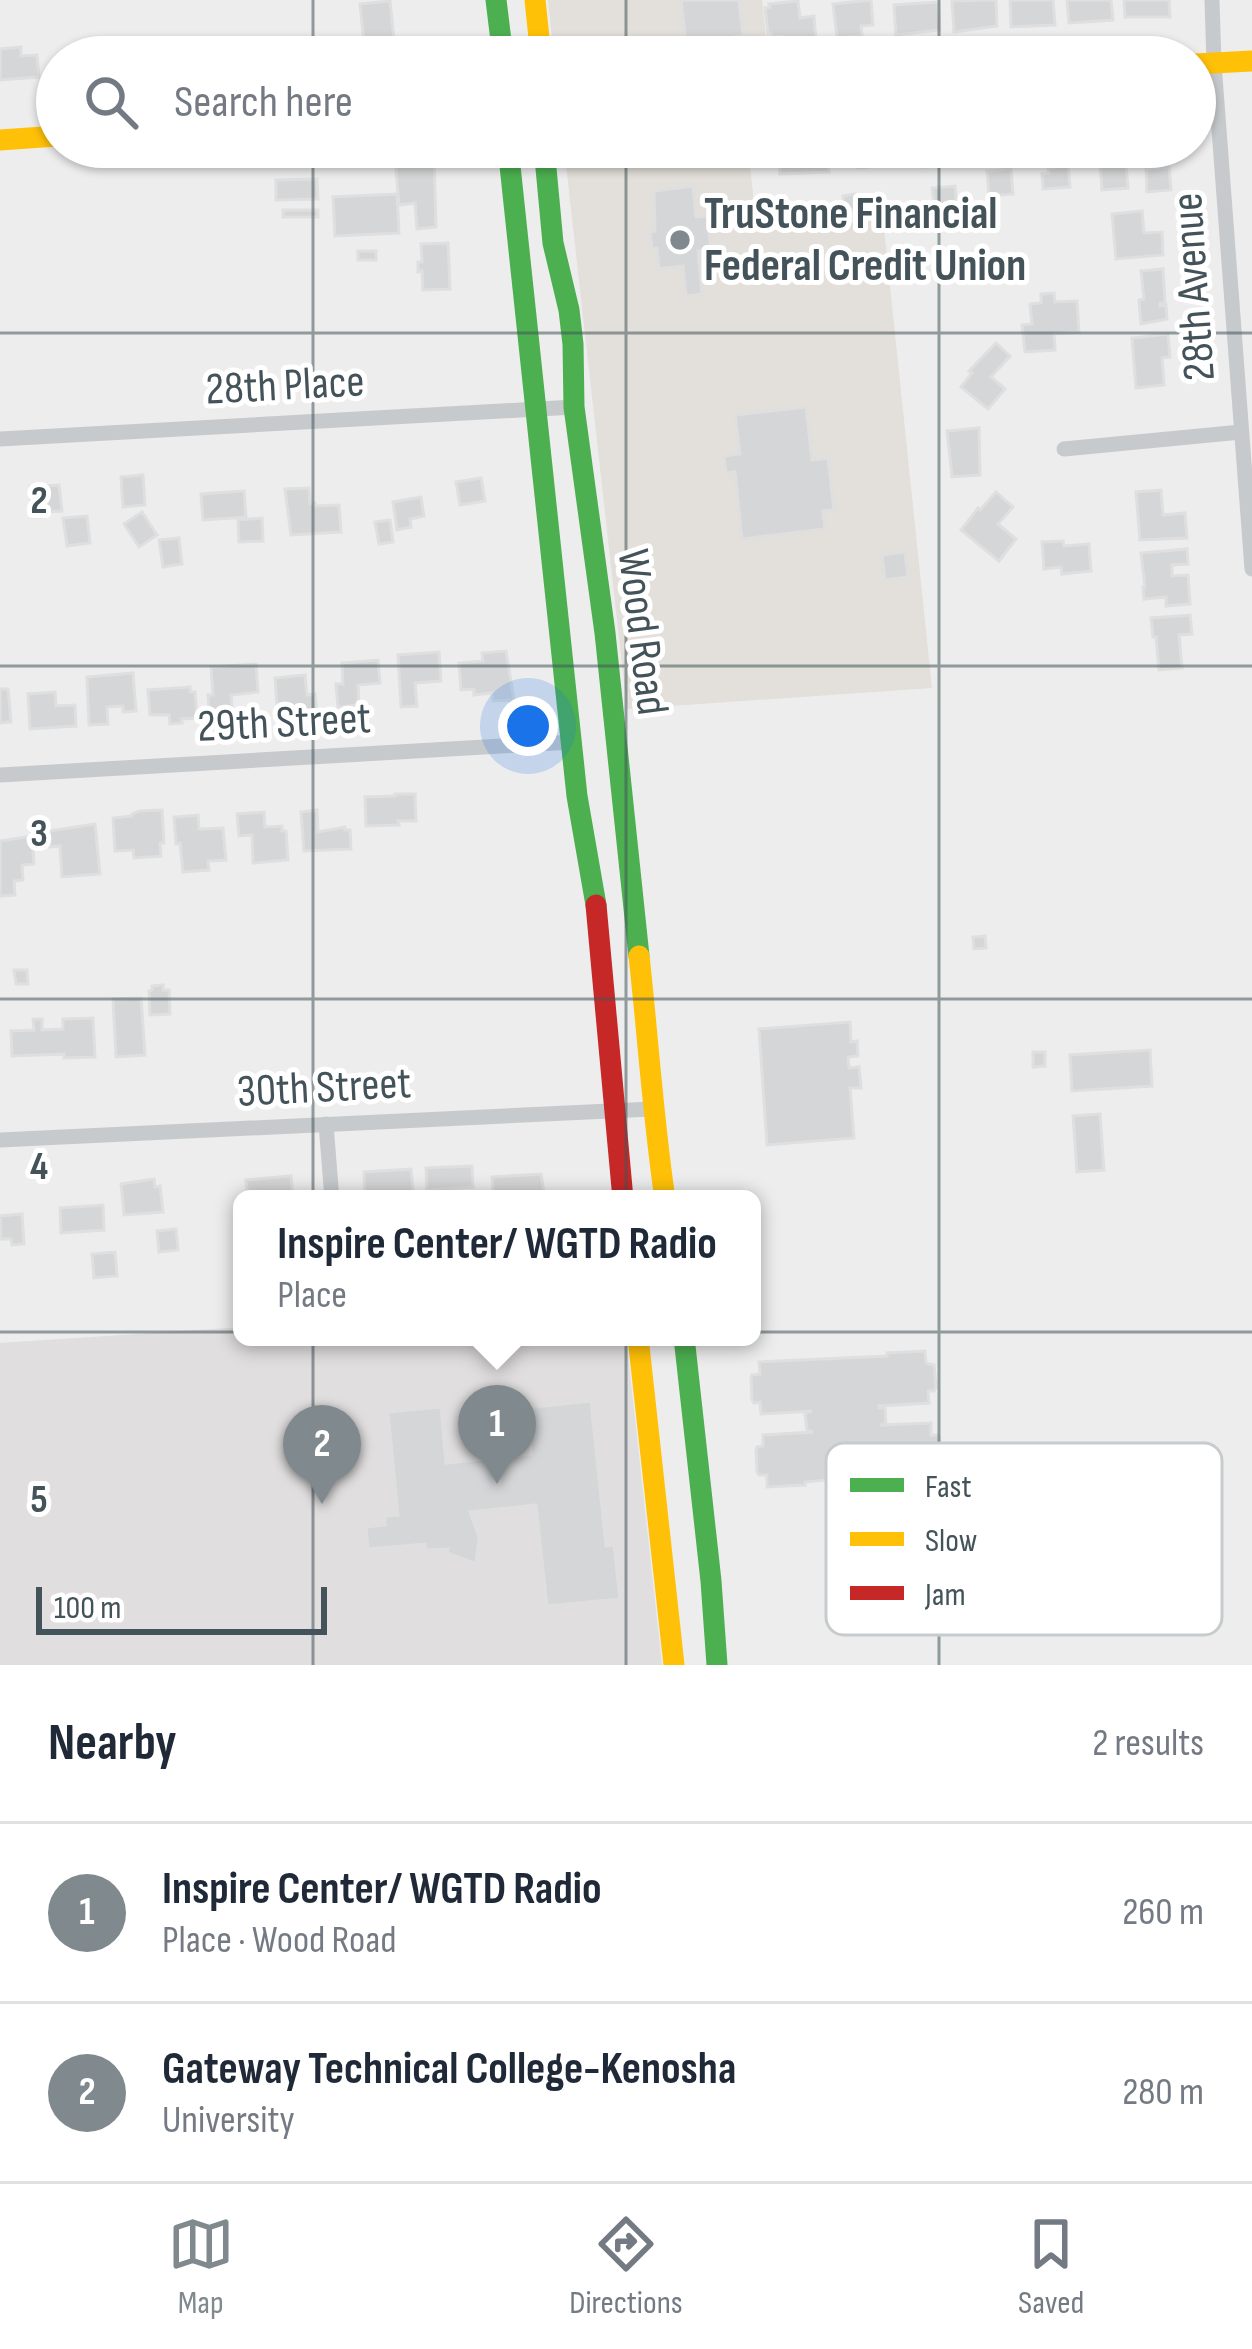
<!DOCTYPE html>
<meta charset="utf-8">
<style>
:root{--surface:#fff;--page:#f6f6f7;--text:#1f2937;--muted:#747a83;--line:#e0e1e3;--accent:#80898d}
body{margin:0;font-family:"Sofia Sans Condensed",sans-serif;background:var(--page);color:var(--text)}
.scale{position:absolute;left:36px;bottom:30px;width:291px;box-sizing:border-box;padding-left:12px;border:6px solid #445359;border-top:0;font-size:33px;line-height:42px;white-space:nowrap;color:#445359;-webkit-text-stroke:9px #fff;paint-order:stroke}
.you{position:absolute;left:528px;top:726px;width:42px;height:42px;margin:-30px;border:9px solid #fff;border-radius:50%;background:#1a73e8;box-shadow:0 0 0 18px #1a73e833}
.badge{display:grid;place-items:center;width:78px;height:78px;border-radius:50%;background:var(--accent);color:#fff;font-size:39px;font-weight:700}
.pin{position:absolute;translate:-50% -99px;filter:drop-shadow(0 3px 6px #0008)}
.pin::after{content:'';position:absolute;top:63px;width:42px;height:36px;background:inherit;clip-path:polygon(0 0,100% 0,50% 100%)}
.popup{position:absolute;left:233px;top:1190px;width:528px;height:156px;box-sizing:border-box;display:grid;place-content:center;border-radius:18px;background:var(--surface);filter:drop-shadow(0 3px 9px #0005);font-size:39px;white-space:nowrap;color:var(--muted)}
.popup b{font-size:45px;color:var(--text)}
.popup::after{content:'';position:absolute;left:50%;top:100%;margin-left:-24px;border:24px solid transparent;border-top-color:var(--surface)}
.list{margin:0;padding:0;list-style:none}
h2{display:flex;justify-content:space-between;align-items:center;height:156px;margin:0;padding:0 48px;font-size:51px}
h2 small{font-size:39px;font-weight:400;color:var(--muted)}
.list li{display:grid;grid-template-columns:78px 1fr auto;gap:36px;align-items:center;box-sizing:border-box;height:180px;padding:0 48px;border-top:3px solid var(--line)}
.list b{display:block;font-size:45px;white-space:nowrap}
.list p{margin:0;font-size:39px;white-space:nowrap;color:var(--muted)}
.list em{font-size:39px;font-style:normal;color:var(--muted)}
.icon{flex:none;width:66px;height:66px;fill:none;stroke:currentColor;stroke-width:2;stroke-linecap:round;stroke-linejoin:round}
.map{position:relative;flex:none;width:1252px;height:1665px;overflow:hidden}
.search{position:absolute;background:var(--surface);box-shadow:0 3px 9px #0004;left:36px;right:36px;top:36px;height:132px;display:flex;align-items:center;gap:30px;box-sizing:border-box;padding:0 42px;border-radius:66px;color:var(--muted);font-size:45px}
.sheet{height:516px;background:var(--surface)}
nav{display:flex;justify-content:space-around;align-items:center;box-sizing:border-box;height:168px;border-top:3px solid var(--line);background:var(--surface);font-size:33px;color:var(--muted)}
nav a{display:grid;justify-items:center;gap:6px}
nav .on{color:var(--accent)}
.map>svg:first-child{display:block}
.commercial{fill:#e3dfda}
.education{fill:#e0dedf}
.building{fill:#d5d6d7;stroke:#dfdfe0;stroke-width:3}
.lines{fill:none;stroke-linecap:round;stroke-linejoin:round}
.street{stroke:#c7cacc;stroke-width:15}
.fast{stroke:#4caf50;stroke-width:21}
.slow{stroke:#ffc107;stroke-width:21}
.jam{stroke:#c62828;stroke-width:21}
.grid{fill:none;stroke:#445359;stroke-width:3;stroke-opacity:0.55}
.poi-dot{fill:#80898d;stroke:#fff;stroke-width:4.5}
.labels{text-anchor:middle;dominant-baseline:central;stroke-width:10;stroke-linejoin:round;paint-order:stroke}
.poi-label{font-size:45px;font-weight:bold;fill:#445359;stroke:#fff;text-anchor:start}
.street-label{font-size:45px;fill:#445359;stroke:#fff}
.key{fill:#fff;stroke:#c7cbcd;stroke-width:3}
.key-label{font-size:33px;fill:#445359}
.grid-label{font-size:39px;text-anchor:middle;font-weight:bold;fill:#445359;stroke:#fff;stroke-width:10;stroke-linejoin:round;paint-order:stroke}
</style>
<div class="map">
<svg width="1252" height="1665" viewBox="0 0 1252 1665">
<rect width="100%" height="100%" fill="#eeeded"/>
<!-- commercial -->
<g class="commercial">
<polygon points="548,0 762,0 768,57 554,57"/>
<polygon points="564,147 748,147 757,232 883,219 932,688 627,709"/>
</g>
<!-- education -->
<polygon class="education" points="242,1327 242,1337 626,1337 662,1665 0,1665 0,1343"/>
<!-- building -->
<g class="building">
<polygon points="681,0 739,0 743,36 686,43"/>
<polygon points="871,0 873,25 861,26 862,36 837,38 833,4"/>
<polygon points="996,0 997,26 954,32 952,1"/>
<polygon points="1010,0 1053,0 1055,25 1011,27"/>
<polygon points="1067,0 1111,0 1113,20 1069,23"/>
<polygon points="1124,0 1169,0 1170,17 1125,17"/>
<polygon points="390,1 394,40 364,43 360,4"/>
<polygon points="798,1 800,18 814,16 816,40 784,44 782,36 772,37 771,34 768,34 765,8 770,7 769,4"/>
<polygon points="938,2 940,30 896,35 894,5"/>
<polygon points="21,47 21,56 37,55 39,77 0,80 0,49"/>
<polygon points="778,147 827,147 829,172 780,174"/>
<polygon points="838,147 893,147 894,165 858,168 857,157 839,158"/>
<polygon points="899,147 943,147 944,155 935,156 936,166 923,167 922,156 900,158"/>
<polygon points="954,147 999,147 999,156 955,159"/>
<polygon points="434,156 436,227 417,229 415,203 399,205 395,159"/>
<polygon points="1126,165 1128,188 1102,190 1100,167"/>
<polygon points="1068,166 1070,187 1043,189 1042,174 1049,173 1048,168"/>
<polygon points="1169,167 1171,190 1147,192 1146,169"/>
<polygon points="1011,169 1013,194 989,196 987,171"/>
<polygon points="317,179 318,199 276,200 276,180"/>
<polygon points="693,186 696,217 707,216 711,250 698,251 702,294 686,296 683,266 659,269 657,248 652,249 650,232 655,231 654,191"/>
<polygon points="955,186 957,208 935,210 932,188"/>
<polygon points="397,194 399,233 335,236 333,197"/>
<polygon points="854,194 856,209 845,211 843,196"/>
<polygon points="829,205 830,218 812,220 810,207"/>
<rect x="283" y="210" width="35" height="7"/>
<polygon points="1142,211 1144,233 1162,232 1163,255 1116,259 1112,214"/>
<polygon points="448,243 450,289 423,290 422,271 418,272 418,262 422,262 421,244"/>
<rect x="358" y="251" width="18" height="9"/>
<polygon points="1163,269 1165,303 1160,303 1160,306 1166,305 1167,319 1141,324 1139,300 1144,299 1141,271"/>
<polygon points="1054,293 1055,302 1077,301 1079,332 1054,334 1055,350 1025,352 1022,325 1032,324 1030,304 1041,303 1041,294"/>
<polygon points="1168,334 1170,357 1162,358 1164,385 1136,388 1132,338"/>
<polygon points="996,343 1010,356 991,377 1005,389 988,409 961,387 972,373 969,371"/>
<polygon points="806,407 812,460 828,458 834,510 823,511 825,529 742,539 735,472 726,473 724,456 740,454 735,415"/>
<polygon points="979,428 980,475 952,477 947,431"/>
<polygon points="143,475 145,505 123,507 121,477"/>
<polygon points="481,478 485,501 460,505 456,482"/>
<polygon points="59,485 62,511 43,512 44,517 32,517 30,487"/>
<polygon points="309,488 310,504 315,503 315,506 339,505 341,532 291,535 285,489"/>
<polygon points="1161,490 1163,515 1185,513 1187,538 1140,540 1136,492"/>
<polygon points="244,491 246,517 203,520 201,494"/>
<polygon points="996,492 1013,507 998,524 1016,539 999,561 961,530 978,508 980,510"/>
<polygon points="421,497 424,516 410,519 411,527 397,530 393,502"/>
<polygon points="142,512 157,535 139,547 124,524"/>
<polygon points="87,516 90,543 67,546 63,518"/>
<polygon points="262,518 263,541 239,542 238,520"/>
<polygon points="390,520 393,542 379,544 375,522"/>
<polygon points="179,538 182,564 163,567 159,540"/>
<polygon points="1063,541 1064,546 1089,544 1091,571 1062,574 1061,567 1044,569 1042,542"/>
<polygon points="1187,549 1188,564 1172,565 1172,576 1188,575 1190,604 1166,606 1166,597 1144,599 1143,587 1145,587 1141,553"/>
<polygon points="905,552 908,577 885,580 882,555"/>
<polygon points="1190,615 1192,634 1179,635 1182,668 1159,670 1156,637 1153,637 1151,618"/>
<polygon points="506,651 514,700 493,701 492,693 474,695 474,689 461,690 459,663 483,661 482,653"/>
<polygon points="439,652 441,681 415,683 417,706 401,707 398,655"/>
<polygon points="378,660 380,683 358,685 359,705 338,707 336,684 343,684 342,663"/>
<polygon points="256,664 258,692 231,695 233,718 210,720 208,695 213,695 211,667"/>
<polygon points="133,673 136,711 123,712 123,706 107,707 108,724 89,725 87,677"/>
<polygon points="305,675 307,695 315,694 317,714 301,716 300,707 277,705 275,678"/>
<polygon points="190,687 190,692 195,692 197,718 181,719 182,723 170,724 169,715 150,715 148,690"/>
<polygon points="0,689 8,689 11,722 0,723"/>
<polygon points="55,692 56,706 75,705 76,726 30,729 28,694"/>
<polygon points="395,794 415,794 416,821 398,821 399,825 366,826 365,797 395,796"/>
<polygon points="162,810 164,843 160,843 161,856 134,858 133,850 115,851 113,818 132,816 132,814 139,811"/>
<polygon points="317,810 318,832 345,827 345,830 350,830 351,849 304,851 301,812"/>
<polygon points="264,812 265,827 282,826 282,831 286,831 288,860 253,863 252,835 239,836 237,814"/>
<polygon points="198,815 199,829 223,828 226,860 208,861 209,870 183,872 180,843 176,844 174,817"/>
<polygon points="95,824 100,874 62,877 60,846 50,847 49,831"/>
<polygon points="32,836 34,864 22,865 23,880 14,881 15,895 0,896 0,841"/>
<polygon points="985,936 986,948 974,949 973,937"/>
<polygon points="14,970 27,970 28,984 16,984"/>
<polygon points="163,985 163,990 169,990 170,1014 150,1015 149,991 152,990 152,986"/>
<polygon points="141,998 145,1055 116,1057 113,999"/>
<polygon points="93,1018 95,1057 64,1058 64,1054 12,1056 11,1031 34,1030 33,1019 42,1019 42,1030 63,1029 63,1019"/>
<polygon points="850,1022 851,1042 857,1041 858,1056 848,1057 849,1068 859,1067 861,1088 850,1088 854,1138 767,1145 759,1029"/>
<polygon points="1150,1050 1152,1086 1072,1091 1070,1055"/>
<polygon points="1033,1052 1045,1052 1045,1066 1033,1067"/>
<polygon points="1100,1114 1104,1170 1077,1172 1073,1116"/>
<polygon points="472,1166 473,1187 427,1190 426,1168"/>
<polygon points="411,1169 413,1193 365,1196 364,1172"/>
<polygon points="541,1174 545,1199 494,1199 492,1177"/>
<polygon points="291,1176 293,1199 248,1199 246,1180"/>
<polygon points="154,1179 155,1187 160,1186 163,1212 124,1215 121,1184"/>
<polygon points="103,1205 104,1230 61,1233 60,1208"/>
<polygon points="22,1214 24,1244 12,1245 11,1239 1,1239 0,1216"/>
<polygon points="176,1229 178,1250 159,1252 157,1231"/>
<polygon points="115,1252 117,1276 94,1278 92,1254"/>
<polygon points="925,1351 926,1363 934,1365 936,1387 934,1391 928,1391 929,1403 879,1406 879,1408 885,1408 886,1425 880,1425 931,1423 931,1435 937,1435 939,1437 941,1460 932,1463 933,1475 896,1479 896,1476 876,1477 841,1483 825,1480 805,1482 805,1485 767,1487 767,1475 759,1475 757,1472 756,1450 757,1447 763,1446 763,1435 813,1432 807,1430 805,1413 812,1411 761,1414 760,1402 754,1403 752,1400 751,1378 752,1375 760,1374 759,1362 887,1356 887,1353"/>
<polygon points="591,1401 606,1546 614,1545 620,1599 547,1606 536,1505 470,1512 479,1537 476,1564 447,1553 448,1549 426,1550 425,1544 368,1549 366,1527 385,1525 385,1516 398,1515 388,1412 441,1407 446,1463 531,1454 526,1408"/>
</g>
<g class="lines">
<!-- street -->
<g class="street">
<polyline points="1212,0 1214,63 1252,569"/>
<polyline points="0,439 574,407"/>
<polyline points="1064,449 1241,432"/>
<polyline points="0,775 572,742"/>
<polyline points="326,1124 332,1199"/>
<polyline points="0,1140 652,1109"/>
</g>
<!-- fast -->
<g class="fast">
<polyline points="496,0 503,57"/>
<polyline points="508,147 577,796 596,905"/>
<polyline points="544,147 553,243 569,310 573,344 574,407 605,633 639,956"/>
<polyline points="684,1337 711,1581 717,1665"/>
</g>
<!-- slow -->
<g class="slow">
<polyline points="535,0 541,57"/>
<polyline points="1195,64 1252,61"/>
<polyline points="0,140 57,136"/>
<path d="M639 956C648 1037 653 1118 665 1199"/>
<polyline points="638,1337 674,1665"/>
</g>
<!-- jam -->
<polyline class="jam" points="596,905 623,1199"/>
</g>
<!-- grid -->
<path class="grid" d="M313 0V57M626 0V57M939 0V57M313 147V1665M626 147V1665M939 147V1665M0 333H1252M0 666H1252M0 999H1252M0 1332H1252"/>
<!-- markers -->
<circle class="poi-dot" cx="680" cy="240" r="12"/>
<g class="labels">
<!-- poi labels -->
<g class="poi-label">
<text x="704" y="214">TruStone Financial<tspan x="704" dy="52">Federal Credit Union</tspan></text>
</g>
<!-- street labels -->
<g class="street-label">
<text transform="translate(1194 287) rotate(-94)">28th Avenue</text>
<text transform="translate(285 386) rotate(-3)">28th Place</text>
<text transform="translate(642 632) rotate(83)">Wood Road</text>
<text transform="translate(284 723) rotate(-3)">29th Street</text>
<text transform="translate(324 1088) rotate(-3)">30th Street</text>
</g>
</g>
<!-- legend -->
<rect x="826" y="1443" width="396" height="192" rx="18" class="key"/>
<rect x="850" y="1478" width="54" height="14" fill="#4caf50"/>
<rect x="850" y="1532" width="54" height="14" fill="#ffc107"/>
<rect x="850" y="1586" width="54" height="14" fill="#c62828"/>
<g class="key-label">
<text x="925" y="1497">Fast</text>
<text x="925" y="1551">Slow</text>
<text x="925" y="1605">Jam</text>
</g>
<g class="grid-label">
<text x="39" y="513">2</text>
<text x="39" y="846">3</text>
<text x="39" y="1179">4</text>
<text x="39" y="1512">5</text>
</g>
</svg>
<div class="scale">100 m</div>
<div class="you"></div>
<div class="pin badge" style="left:497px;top:1484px">1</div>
<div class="popup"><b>Inspire Center/ WGTD Radio</b>Place</div>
<div class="pin badge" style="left:322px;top:1504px">2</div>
<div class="search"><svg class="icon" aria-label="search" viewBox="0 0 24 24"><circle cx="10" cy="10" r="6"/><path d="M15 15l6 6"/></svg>Search here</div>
</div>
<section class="sheet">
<h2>Nearby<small>2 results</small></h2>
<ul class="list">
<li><span class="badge">1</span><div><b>Inspire Center/ WGTD Radio</b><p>Place · Wood Road</p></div><em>260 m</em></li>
<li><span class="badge">2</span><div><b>Gateway Technical College-Kenosha</b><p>University</p></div><em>280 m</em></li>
</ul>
</section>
<nav>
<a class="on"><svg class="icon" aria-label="map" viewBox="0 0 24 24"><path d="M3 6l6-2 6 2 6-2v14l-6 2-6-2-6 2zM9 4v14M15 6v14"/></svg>Map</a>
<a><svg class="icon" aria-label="directions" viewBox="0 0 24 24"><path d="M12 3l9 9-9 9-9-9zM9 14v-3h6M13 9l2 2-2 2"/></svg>Directions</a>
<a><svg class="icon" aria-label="saved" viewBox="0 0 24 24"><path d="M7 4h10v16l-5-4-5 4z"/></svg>Saved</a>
</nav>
